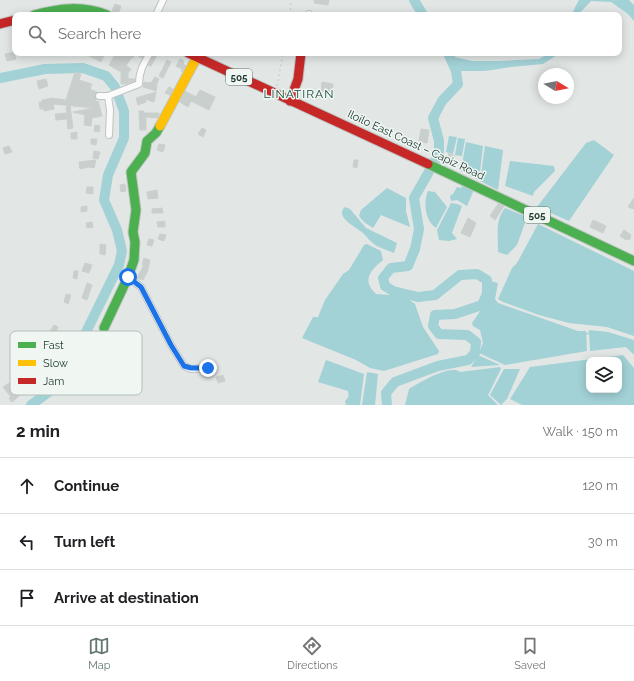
<!DOCTYPE html>
<meta charset="utf-8">
<style>
:root{--surface:#fff;--page:#f2f2f2;--text:#202124;--muted:#757577;--line:#e0e0e0;--accent:#647771}
body{margin:0;font-family:Raleway,sans-serif;background:var(--page);color:var(--text)}
.controls{position:absolute;right:12px;bottom:12px;display:grid;overflow:hidden;border-radius:8px;box-shadow:0 2px 10px #0003}
.controls button{width:36px;height:36px;display:grid;place-items:center;padding:0;border:0;border-bottom:1px solid var(--line);background:var(--surface);color:var(--text);font:20px sans-serif}
.compass{position:absolute;left:538px;top:68px;width:36px;height:36px;border-radius:50%;background:var(--surface);box-shadow:0 2px 10px #0003;rotate:100deg}
.stop{position:absolute;width:12px;height:12px;margin:-9px;border:3px solid #1a73e8;border-radius:50%;background:#fff}
.stop.end{background:#1a73e8;border-color:#fff;box-shadow:0 1px 4px #0008}
.list{margin:0;padding:0;list-style:none}
h2{display:flex;justify-content:space-between;align-items:center;height:52px;margin:0;padding:0 16px;font-size:17px}
h2 small{font-size:13px;font-weight:400;color:var(--muted)}
.list li{display:grid;grid-template-columns:26px 1fr auto;gap:12px;align-items:center;box-sizing:border-box;height:56px;padding:0 16px;border-top:1px solid var(--line)}
.list b{display:block;font-size:15px;white-space:nowrap}
.list em{font-size:13px;font-style:normal;color:var(--muted)}
.icon{flex:none;width:22px;height:22px;fill:none;stroke:currentColor;stroke-width:2;stroke-linecap:round;stroke-linejoin:round}
.map{position:relative;flex:none;width:634px;height:405px;overflow:hidden}
.search{position:absolute;background:var(--surface);box-shadow:0 2px 10px #0003;left:12px;right:12px;top:12px;height:44px;display:flex;align-items:center;gap:10px;box-sizing:border-box;padding:0 14px;border-radius:8px;color:var(--muted);font-size:15px}
.sheet{height:220px;background:var(--surface)}
nav{display:flex;justify-content:space-around;align-items:center;box-sizing:border-box;height:56px;border-top:1px solid var(--line);background:var(--surface);font-size:11px;color:var(--muted)}
nav a{display:grid;justify-items:center;gap:2px}
nav .on{color:var(--accent)}
.map>svg:first-child{display:block}
.water{fill:#a2d1d6;fill-rule:evenodd}
.lines{fill:none;stroke-linecap:round;stroke-linejoin:round}
.stream{stroke:#a2d1d6;stroke-width:1.5}
.river{stroke:#a2d1d6;stroke-width:10}
.building{fill:#c9cfcc;stroke:#cbd0ce}
.street-casing{stroke:#bfc4c2;stroke-width:8}
.fast-casing{stroke:#bec5c2;stroke-width:11}
.slow-casing{stroke:#bec5c2;stroke-width:11}
.jam-casing{stroke:#bec5c2;stroke-width:11}
.path{stroke:#bfc8c5;stroke-width:1;stroke-dasharray:2 3;stroke-linecap:butt}
.street{stroke:#fbfbfb;stroke-width:6}
.fast{stroke:#4caf50;stroke-width:9}
.slow{stroke:#ffc107;stroke-width:9}
.jam{stroke:#c62828;stroke-width:9}
.route{stroke:#1a73e8;stroke-width:5}
.labels{text-anchor:middle;dominant-baseline:central;stroke-width:3;stroke-linejoin:round;paint-order:stroke}
.shield{fill:#f0f7f3;stroke:#5e736c;stroke-width:1}
.shield-label{font-size:10px;font-weight:bold;fill:#203a32}
.street-label{font-size:11px;fill:#203a32;stroke:#f0f7f3}
.neighbourhood-label{font-size:12px;letter-spacing:1px;fill:#1d4c3e;stroke:#f0f7f3}
.key{fill:#f0f7f3;stroke:#b2beb9;stroke-width:1}
.key-label{font-size:11px;fill:#203a32}
</style>
<div class="map">
<svg width="634" height="405" viewBox="0 0 634 405">
<rect width="100%" height="100%" fill="#e2e7e5"/>
<!-- water -->
<g class="water">
<polygon points="579,0 629,0 634,5 634,21 628,14 611,2 591,1 578,15 571,15"/>
<polygon points="550,53 560,53 543,64 511,67 485,71 456,71 455,57 472,61 497,61 539,59"/>
<polygon points="449,136 457,137 453,154 446,152"/>
<polygon points="458,138 465,139 462,156 455,155"/>
<polygon points="594,140 614,155 569,221 537,207 586,143"/>
<polygon points="466,142 483,146 479,180 461,171"/>
<polygon points="485,146 503,150 498,190 480,181"/>
<polygon points="510,161 554,166 555,171 534,192 533,196 505,186"/>
<polygon points="462,186 473,190 473,192 467,206 457,200 451,201 450,196 453,194 457,187 461,188"/>
<polygon points="387,188 406,198 406,211 410,227 381,215 373,228 364,222 359,216 361,210"/>
<path d="M428 191 435 192 447 207 436 228C425 221 423 202 428 191Z"/>
<polygon points="451,203 457,204 462,206 452,233 457,239 449,241 439,240 437,230"/>
<path d="M345 207 350 209 366 228 397 243 394 253C388 250 379 248 374 244 370 241 367 237 363 233 356 227 334 217 345 207Z"/>
<path d="M505 208 527 217 517 245 507 255 498 252C498 236 495 220 505 208Z"/>
<polygon points="538,224 634,271 634,336 607,327 569,323 539,315 503,302 498,299 512,268 517,263"/>
<path d="M367 244 381 251 383 260C371 270 361 280 376 294L404 296 415 304 423 327 439 351 438 354 384 371 370 368 356 360 302 338 313 317H318L325 300 343 274 349 270 364 245Z"/>
<polygon points="491,281 498,283 495,299 498,303 578,331 586,331 587,351 505,365 479,353 483,343 480,330 473,326 472,323 489,298"/>
<polygon points="589,330 608,332 634,340 634,355 626,347 590,351"/>
<polygon points="478,355 500,365 471,367"/>
<path d="M623 355 634 368V405H522L510 399 530 367ZM589 360H619V390H589Z"/>
<path d="M326 360 364 374 360 405H346L345 401C349 398 349 395 348 391L318 382Z"/>
<path d="M500 367 501 369 488 395 498 405H405L409 389C419 383 450 364 460 372Z"/>
<polygon points="504,369 520,369 507,399 501,405 490,395"/>
<polygon points="367,372 378,374 375,405 362,405"/>
</g>
<g class="lines">
<!-- stream -->
<polyline class="stream" points="586,334 589,333"/>
<!-- river -->
<g class="river">
<polyline points="414,0 423,15"/>
<polyline points="0,78 45,69 83,68 106,76 115,87 124,111 124,138 108,175 104,200 117,230 122,251 119,265 61,383 31,405"/>
<polyline points="387,405 386,393 395,382 438,366 468,360 475,353 476,342 467,335 439,334 433,326 435,315 455,314 482,305 487,294 487,280 477,274 460,275 435,295 418,297 393,291 385,286 383,278 391,268 408,266 415,249 419,229 414,198 439,154 439,141 433,118 442,101 458,84 456,71 448,53"/>
</g>
</g>
<!-- building -->
<g class="building">
<polygon points="314,0 329,0 328,5 314,3"/>
<polygon points="115,4 121,6 118,15 113,15 112,11"/>
<polygon points="14,52 16,59 7,61 5,54"/>
<polygon points="83,53 105,53 101,62"/>
<polygon points="116,53 145,53 142,58 135,54 133,58 131,58 126,66 131,69 128,73 128,79 135,79 135,81 125,84 121,84 121,72 109,65"/>
<polygon points="154,53 158,53 151,66 148,65"/>
<polygon points="180,59 184,61 183,64 186,66 182,72 181,71 182,69 176,66"/>
<polygon points="167,60 171,62 163,78 159,76"/>
<polygon points="75,72 81,74 79,80 92,84 90,89 97,92 95,96 96,99 95,102 98,101 102,116 92,118 91,126 84,125 85,115 73,112 94,108 53,104 54,109 44,111 44,109 40,109 39,102 42,102 42,100 52,98 66,100"/>
<polygon points="155,77 159,79 156,86 157,86 156,91 143,87 144,82 151,83"/>
<polygon points="46,79 48,86 39,89 37,81"/>
<polygon points="322,82 333,84 332,92 321,91"/>
<polygon points="169,87 173,89 170,95 165,93"/>
<polygon points="200,90 215,97 209,110 191,101 188,107 180,102 185,91 196,97"/>
<polygon points="156,92 154,102 145,99 146,102 138,105 136,98"/>
<polygon points="70,106 73,128 68,129 67,119 56,120 55,114 67,113 66,107"/>
<polygon points="139,111 144,111 144,113 159,113 159,115 157,118 146,117 146,130 140,130"/>
<polygon points="95,125 100,126 99,132 94,131"/>
<polygon points="202,128 206,130 203,137 198,134"/>
<polygon points="421,129 429,130 427,143 419,141"/>
<polygon points="77,132 77,139 71,139 71,133"/>
<polygon points="91,139 97,139 96,145 91,144"/>
<polygon points="159,144 165,145 163,152 157,150"/>
<polygon points="9,146 12,152 5,154 3,148"/>
<polygon points="94,151 100,152 98,159 93,158"/>
<polygon points="449,153 455,156 454,161 447,158"/>
<polygon points="96,160 94,168 89,167 80,169 79,162"/>
<polygon points="354,160 358,160 357,168 353,167"/>
<polygon points="125,184 126,191 121,192 120,185"/>
<polygon points="87,187 93,187 93,194 86,193"/>
<polygon points="157,190 158,198 148,199 147,192"/>
<polygon points="634,198 634,209 628,207"/>
<polygon points="498,204 504,206 495,220 490,216"/>
<polygon points="87,206 87,211 81,212 81,207"/>
<polygon points="162,208 163,213 152,213 152,209"/>
<polygon points="468,218 476,223 470,237 461,233"/>
<polygon points="593,220 606,226 603,233 590,227"/>
<polygon points="165,221 165,227 158,227 157,222"/>
<polygon points="92,222 93,227 87,228 86,223"/>
<polygon points="624,230 631,235 630,239 626,240 620,236"/>
<polygon points="160,234 166,235 164,241 158,239"/>
<polygon points="149,239 154,240 152,246 147,245"/>
<polygon points="100,244 106,245 105,255 100,254"/>
<polygon points="144,258 150,260 148,269 148,270 143,280 137,278 144,265 142,265"/>
<polygon points="85,263 92,265 89,273 82,271"/>
<polygon points="74,271 78,271 77,279 73,278"/>
<polygon points="87,283 92,285 87,300 82,298"/>
<polygon points="66,294 71,295 68,304 64,302"/>
<polygon points="54,325 58,327 55,334 50,332"/>
<polygon points="223,375 225,381 218,383 216,377"/>
<polygon points="15,382 21,391 17,394 19,396 12,402 9,398 11,397 3,387 9,383 11,385"/>
</g>
<g class="lines">
<defs>
<g id="street">
<polyline points="156,15 163,0"/>
<polyline points="309,15 309,14"/>
<path d="M99 96H108L139 84C139 71 144 63 150 53"/>
<polyline points="108,96 110,110 109,135"/>
<polyline points="128,277 141,287 171,345 184,366 191,369 208,368"/>
</g>
<g id="fast">
<path d="M34 15C59 8 82 5 107 15"/>
<polyline points="428,164 634,261"/>
<polyline points="104,328 128,277 134,260 135,242 133,232 136,210 131,172 145,153 147,141 156,133 160,126"/>
</g>
<polyline id="slow" points="160,126 197,57"/>
<g id="jam">
<polyline points="0,24 15,20"/>
<polyline points="188,53 428,164"/>
<polyline points="290,101 298,79 301,53"/>
</g>
</defs>
<!-- street casing -->
<use href="#street" class="street-casing"/>
<!-- fast casing -->
<use href="#fast" class="fast-casing"/>
<!-- slow casing -->
<use href="#slow" class="slow-casing"/>
<!-- jam casing -->
<use href="#jam" class="jam-casing"/>
<!-- path -->
<g class="path">
<polyline points="290,15 291,0"/>
<polyline points="277,86 283,53"/>
</g>
<!-- street -->
<use href="#street" class="street"/>
<!-- fast -->
<use href="#fast" class="fast"/>
<!-- slow -->
<use href="#slow" class="slow"/>
<!-- jam -->
<use href="#jam" class="jam"/>
</g>
<g class="lines">
<!-- route -->
<polyline class="route" points="128,277 141,287 171,345 184,366 191,368 208,368"/>
</g>
<g class="labels">
<!-- shield labels -->
<g class="shield">
<rect x="226" y="69" width="26" height="16" rx="3"/>
<rect x="524" y="207" width="26" height="16" rx="3"/>
</g>
<g class="shield-label">
<text x="239" y="77">505</text>
<text x="537" y="215">505</text>
</g>
<!-- street labels -->
<g class="street-label">
<text transform="translate(416 145) rotate(25)">Iloilo East Coast – Capiz Road</text>
</g>
<!-- neighbourhood labels -->
<g class="neighbourhood-label">
<text x="299" y="94">LINATIRAN</text>
</g>
</g>
<!-- legend -->
<rect x="10" y="331" width="132" height="64" rx="6" class="key"/>
<rect x="18" y="342" width="18" height="6" fill="#4caf50"/>
<rect x="18" y="360" width="18" height="6" fill="#ffc107"/>
<rect x="18" y="378" width="18" height="6" fill="#c62828"/>
<g class="key-label">
<text x="43" y="349">Fast</text>
<text x="43" y="367">Slow</text>
<text x="43" y="385">Jam</text>
</g>
</svg>
<div class="controls">
<button><svg class="icon" aria-label="layers" viewBox="0 0 24 24"><path d="M12 4l9 5-9 5-9-5zM3 14l9 5 9-5"/></svg></button>
</div>
<svg class="compass" viewBox="-18 -18 36 36"><path d="M0-13l5 13h-10z" fill="#e53935"/><path d="M0 13l5-13h-10z" fill="#757577"/></svg>
<div class="stop" style="left:128px;top:277px"></div>
<div class="stop end" style="left:208px;top:368px"></div>
<div class="search"><svg class="icon" aria-label="search" viewBox="0 0 24 24"><circle cx="10" cy="10" r="6"/><path d="M15 15l6 6"/></svg>Search here</div>
</div>
<section class="sheet">
<h2>2 min<small>Walk · 150 m</small></h2>
<ul class="list">
<li><svg class="icon" aria-label="ahead" viewBox="0 0 24 24"><path d="M12 20V5M6 11l6-6 6 6"/></svg><div><b>Continue</b></div><em>120 m</em></li>
<li><svg class="icon" aria-label="left" viewBox="0 0 24 24"><path d="M17 20v-9H6M10 6l-5 5 5 5"/></svg><div><b>Turn left</b></div><em>30 m</em></li>
<li><svg class="icon" aria-label="arrive" viewBox="0 0 24 24"><path d="M6 21V4h12l-3 4 3 4H6"/></svg><div><b>Arrive at destination</b></div></li>
</ul>
</section>
<nav>
<a class="on"><svg class="icon" aria-label="map" viewBox="0 0 24 24"><path d="M3 6l6-2 6 2 6-2v14l-6 2-6-2-6 2zM9 4v14M15 6v14"/></svg>Map</a>
<a><svg class="icon" aria-label="directions" viewBox="0 0 24 24"><path d="M12 3l9 9-9 9-9-9zM9 14v-3h6M13 9l2 2-2 2"/></svg>Directions</a>
<a><svg class="icon" aria-label="saved" viewBox="0 0 24 24"><path d="M7 4h10v16l-5-4-5 4z"/></svg>Saved</a>
</nav>
